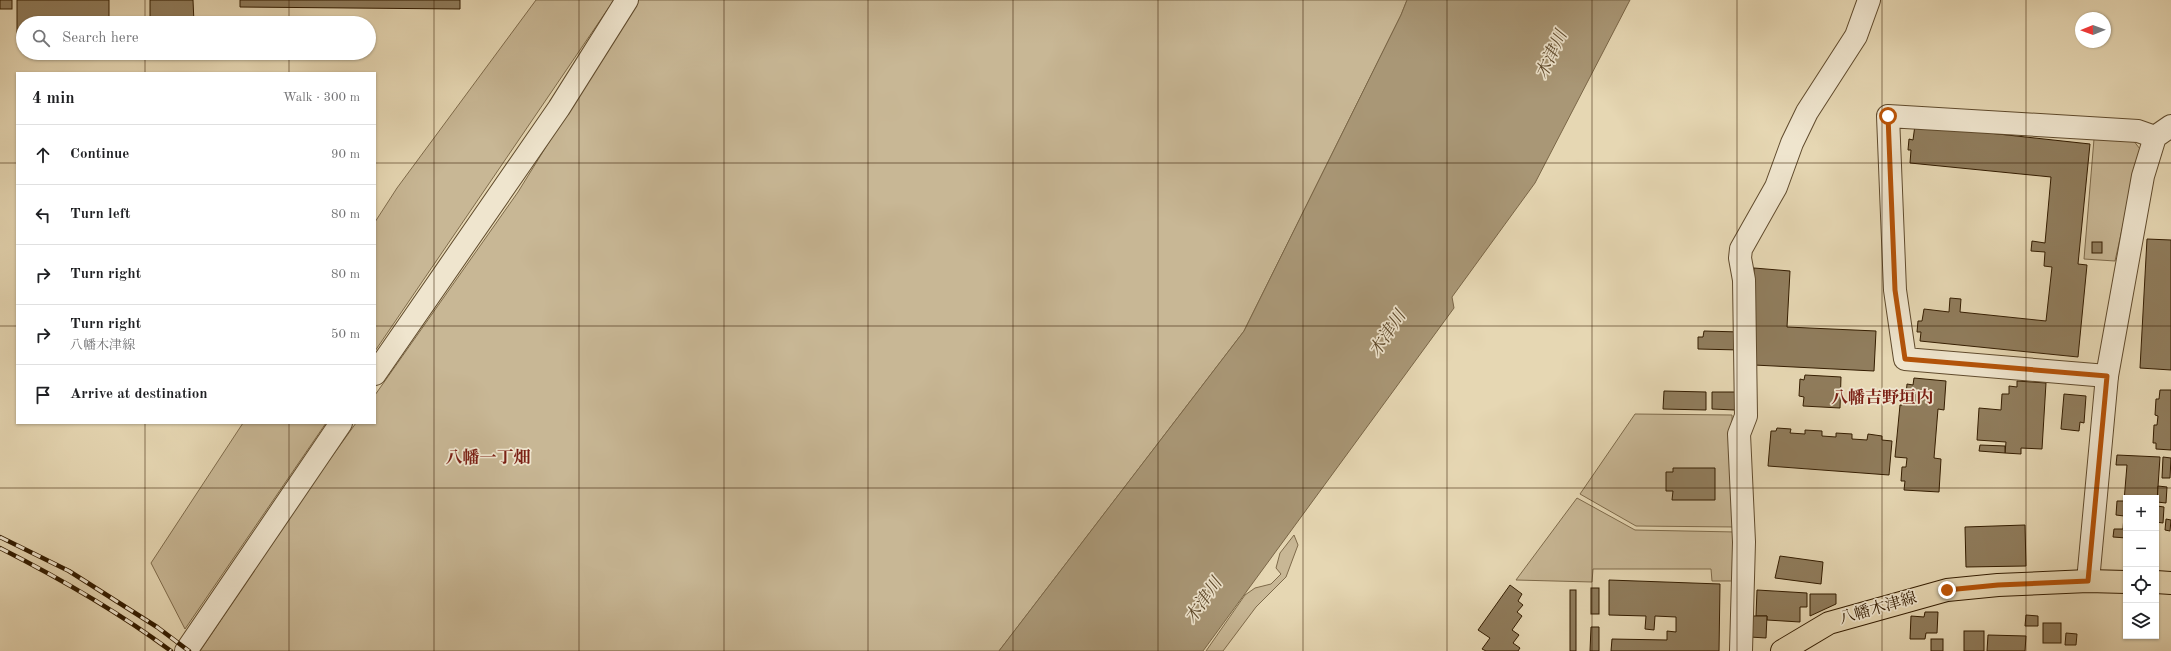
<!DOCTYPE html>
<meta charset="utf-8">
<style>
:root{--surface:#fff;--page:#f6f6f6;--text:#202124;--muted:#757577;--line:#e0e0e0}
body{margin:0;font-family:"Old Standard TT","Noto Serif JP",serif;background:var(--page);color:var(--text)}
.controls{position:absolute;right:12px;bottom:12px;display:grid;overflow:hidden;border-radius:0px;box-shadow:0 1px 3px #0004}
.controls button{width:36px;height:36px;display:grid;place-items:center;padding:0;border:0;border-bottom:1px solid var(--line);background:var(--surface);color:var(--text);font:20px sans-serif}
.compass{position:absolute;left:2075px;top:12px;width:36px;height:36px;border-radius:50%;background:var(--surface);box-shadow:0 1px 3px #0004;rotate:269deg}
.stop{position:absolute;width:12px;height:12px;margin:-9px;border:3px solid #b45309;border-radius:50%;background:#fff}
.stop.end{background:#b45309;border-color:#fff;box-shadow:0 1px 4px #0008}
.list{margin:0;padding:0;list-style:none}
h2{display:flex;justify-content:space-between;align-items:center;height:52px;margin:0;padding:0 16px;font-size:17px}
h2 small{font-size:13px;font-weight:400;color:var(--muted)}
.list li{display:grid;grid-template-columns:26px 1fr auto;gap:12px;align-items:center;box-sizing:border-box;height:60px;padding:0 16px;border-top:1px solid var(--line)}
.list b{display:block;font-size:15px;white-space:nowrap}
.list p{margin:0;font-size:13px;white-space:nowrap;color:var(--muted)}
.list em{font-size:13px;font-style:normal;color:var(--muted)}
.icon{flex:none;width:22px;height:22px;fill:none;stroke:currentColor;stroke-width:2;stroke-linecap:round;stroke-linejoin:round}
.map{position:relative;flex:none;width:2171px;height:651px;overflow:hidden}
.search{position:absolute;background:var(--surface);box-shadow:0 1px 3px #0004;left:16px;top:16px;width:360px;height:44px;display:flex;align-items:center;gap:10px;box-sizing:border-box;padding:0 14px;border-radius:22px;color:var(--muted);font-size:15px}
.panel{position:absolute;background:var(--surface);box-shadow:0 1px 3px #0004;left:16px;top:72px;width:360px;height:352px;border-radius:0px}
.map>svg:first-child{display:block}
.green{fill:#c8b795;stroke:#7e6a4a}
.water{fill:#a99776;stroke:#7a6647}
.building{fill:#907d5d;stroke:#331c00}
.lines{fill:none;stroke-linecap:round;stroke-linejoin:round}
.minor-casing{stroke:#604b2d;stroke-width:24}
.major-casing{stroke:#331c00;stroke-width:24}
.minor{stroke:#efe5ce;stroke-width:22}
.major{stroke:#e6d7b3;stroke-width:22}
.rail-casing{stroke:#331c00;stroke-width:4.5}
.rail{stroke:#efe5ce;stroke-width:3;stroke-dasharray:9;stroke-linecap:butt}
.route{stroke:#b45309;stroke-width:5}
.grid{fill:none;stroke:#331c00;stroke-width:1;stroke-opacity:0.55}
.labels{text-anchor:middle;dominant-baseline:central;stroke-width:3.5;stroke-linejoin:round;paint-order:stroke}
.street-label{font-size:16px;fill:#331c00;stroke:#efe5ce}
.water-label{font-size:17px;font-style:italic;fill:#5c4729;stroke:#efe5ce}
.neighbourhood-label{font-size:17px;font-weight:bold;fill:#7a1f14;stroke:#efe5ce}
</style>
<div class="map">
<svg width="2171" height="651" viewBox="0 0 2171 651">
<rect width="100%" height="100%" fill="#e6d7b3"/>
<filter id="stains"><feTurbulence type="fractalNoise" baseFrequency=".005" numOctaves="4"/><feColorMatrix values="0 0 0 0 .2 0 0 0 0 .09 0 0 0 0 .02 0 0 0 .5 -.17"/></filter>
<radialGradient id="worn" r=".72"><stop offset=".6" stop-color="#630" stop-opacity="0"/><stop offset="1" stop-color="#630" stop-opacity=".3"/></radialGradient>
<!-- green -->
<g class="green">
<polygon points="536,0 614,0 375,351 375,222 397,188"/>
<polygon points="637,0 1407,0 1401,15 1244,331 999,651 200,651 315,480 356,423 375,423 375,395 518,192"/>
<polygon points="2094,139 2133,140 2140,149 2115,261 2084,259"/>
<polygon points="1635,414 1732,415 1736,527 1636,526 1580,494"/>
<polygon points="243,423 326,423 185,629 151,563"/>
<polygon points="1577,498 1635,530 1736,532 1735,581 1712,581 1711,569 1593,569 1592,582 1516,580"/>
<polygon points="1294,535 1298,545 1286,577 1256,607 1223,651 1206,651 1245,595 1255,588 1271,584 1281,574 1276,568 1280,553"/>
</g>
<!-- water -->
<polygon class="water" points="1407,0 1630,0 1535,183 1452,297 1454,308 1203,651 999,651 1244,331 1401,15"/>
<!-- building -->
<g class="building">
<rect x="0" y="0" width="12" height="9"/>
<polygon points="17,0 109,0 109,23 23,23 23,38 17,38"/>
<polygon points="150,0 193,0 194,23 150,23"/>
<polygon points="240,0 460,0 460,9 240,7"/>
<polygon points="1915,125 2090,144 2078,264 2087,265 2078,357 1920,341 1921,332 1917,332 1918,321 1922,321 1924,309 1949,312 1950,298 1961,299 1960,312 2046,321 2052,267 2044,266 2045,252 2031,251 2032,241 2045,243 2051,177 1910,163 1911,150 1908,150 1909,139 1913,140"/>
<polygon points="2147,239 2171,240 2171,370 2140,368"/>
<rect x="2092" y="242" width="10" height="11"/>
<polygon points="1754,268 1790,271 1787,327 1876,331 1874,371 1754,365 1750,335"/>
<polygon points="1704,331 1740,332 1740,350 1698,349 1698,337 1703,337"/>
<polygon points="1805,375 1841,377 1840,408 1803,406 1804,397 1799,396 1800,379 1804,380"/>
<polygon points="1914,378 1946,381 1944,410 1938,409 1934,458 1941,459 1939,492 1904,490 1905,481 1901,481 1902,467 1906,467 1907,458 1895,457 1900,405 1905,405 1907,384 1913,385"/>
<polygon points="2017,381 2046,383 2042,449 2021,448 2021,454 2005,453 2006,442 1977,440 1979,408 2001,410 2002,394 2009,394 2009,386 2017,387"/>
<polygon points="2160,390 2171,390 2171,450 2156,449 2156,443 2153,443 2154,425 2157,425 2158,416 2155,415 2156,399 2159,399"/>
<polygon points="1664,391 1706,392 1706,410 1663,409"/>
<polygon points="1712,392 1735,392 1735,410 1712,409"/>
<polygon points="2064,394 2086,396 2084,423 2080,422 2079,431 2061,429"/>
<polygon points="1777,428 1791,429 1790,433 1805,434 1805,430 1822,431 1822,436 1836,437 1836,433 1852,434 1852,439 1867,440 1868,434 1882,436 1882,440 1892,441 1889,475 1768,466 1771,431 1776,431"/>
<polygon points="1980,445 2005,446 2005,453 1979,451"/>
<polygon points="2117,455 2160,457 2156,516 2156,498 2126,498 2126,538 2113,537 2114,529 2123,529 2124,516 2116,515 2117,501 2124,501 2127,465 2116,465"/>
<polygon points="2163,457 2171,458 2170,478 2162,478"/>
<polygon points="1673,468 1715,468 1715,500 1672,500 1673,491 1666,491 1666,472 1673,472"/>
<polygon points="2158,486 2167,487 2166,503 2157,502"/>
<polygon points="2157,506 2164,507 2163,523 2156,522"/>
<polygon points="2166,519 2171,520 2170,531 2165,530"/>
<polygon points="2025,525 2026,566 1966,567 1965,527"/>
<polygon points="1780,556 1823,562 1821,584 1775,578"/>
<polygon points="1609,580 1720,584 1719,651 1611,651 1612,639 1667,640 1667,631 1676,632 1676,617 1655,616 1654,630 1645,629 1646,616 1609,615"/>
<polygon points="1510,585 1522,594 1518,601 1523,605 1517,612 1522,616 1512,630 1519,635 1513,643 1520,648 1518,651 1486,651 1482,649 1490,638 1478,630"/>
<rect x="1591" y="588" width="8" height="26"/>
<rect x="1570" y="590" width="6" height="61"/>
<polygon points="1757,590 1807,593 1807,607 1800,607 1800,622 1767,620 1767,616 1756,616"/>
<polygon points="1810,594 1836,594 1836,604 1810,616"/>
<polygon points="1925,612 1938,612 1937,633 1926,633 1925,639 1910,639 1911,616 1924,617"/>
<polygon points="2026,615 2038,616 2038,626 2025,626"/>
<polygon points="1750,616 1767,616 1766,638 1750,637"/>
<rect x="2043" y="623" width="18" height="20"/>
<polygon points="1591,627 1599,627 1599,651 1590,651"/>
<rect x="1964" y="631" width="20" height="20"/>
<polygon points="2066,633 2077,634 2076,645 2065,645"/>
<polygon points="1988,635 2026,636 2025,651 1987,651"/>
<rect x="1931" y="639" width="12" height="12"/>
</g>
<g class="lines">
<defs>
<g id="minor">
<polyline points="375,374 559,108 627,0"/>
<polyline points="2107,376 1905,359 1895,290 1888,116 2138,131 2155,137"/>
<polyline points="2088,581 2107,376 2143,176 2155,137 2171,126"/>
<polyline points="186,651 341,423"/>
<polyline points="1741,651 1744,542 1739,434 1746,416 1744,280 1740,258 1741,249 1776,187 1792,143 1807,112 1856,36 1869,0"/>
</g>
<g id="major">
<polyline points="2156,582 2171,583"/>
<polyline points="1782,651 1829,623 1947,590 1998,585 2088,581 2126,582"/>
</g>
</defs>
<!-- minor casing -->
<use href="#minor" class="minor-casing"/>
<!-- major casing -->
<use href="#major" class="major-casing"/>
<!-- minor -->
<use href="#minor" class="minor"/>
<!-- major -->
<use href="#major" class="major"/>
<defs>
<g id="rail">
<polyline points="0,537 69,571 157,627 189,651"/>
<path d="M0 548C59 578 117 611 171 651"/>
</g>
</defs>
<!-- rail casing -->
<use href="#rail" class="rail-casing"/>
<!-- rail -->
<use href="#rail" class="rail"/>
</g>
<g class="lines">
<!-- route -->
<polyline class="route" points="1888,116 1895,290 1905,359 2107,376 2088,581 1998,585 1947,590"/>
</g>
<!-- grid -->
<path class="grid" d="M145 0V23M289 0V23M434 0V651M579 0V651M724 0V651M868 0V651M1013 0V651M1158 0V651M1303 0V651M1447 0V651M1592 0V651M1737 0V651M1882 0V651M2026 0V651M145 53V73M289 53V73M0 163H17M375 163H2171M0 326H17M375 326H2171M145 423V651M289 423V651M0 488H2171"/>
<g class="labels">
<!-- street labels -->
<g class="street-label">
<text transform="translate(1878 609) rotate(-16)">八幡木津線</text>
</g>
<!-- water labels -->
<g class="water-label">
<text transform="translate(1552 55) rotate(-65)">木津川</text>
<text transform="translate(1388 334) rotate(-56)">木津川</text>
<text transform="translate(1204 601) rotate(-55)">木津川</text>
</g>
<!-- neighbourhood labels -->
<g class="neighbourhood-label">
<text x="1882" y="398">八幡吉野垣内</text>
<text x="488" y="458">八幡一丁畑</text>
</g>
</g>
<rect width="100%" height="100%" filter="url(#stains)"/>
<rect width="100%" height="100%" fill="url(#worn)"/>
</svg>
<div class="controls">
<button>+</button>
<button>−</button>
<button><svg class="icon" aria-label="locate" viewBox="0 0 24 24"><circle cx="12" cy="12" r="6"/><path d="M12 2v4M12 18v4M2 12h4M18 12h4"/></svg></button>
<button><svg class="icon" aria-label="layers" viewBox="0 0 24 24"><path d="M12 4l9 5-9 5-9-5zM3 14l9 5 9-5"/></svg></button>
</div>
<svg class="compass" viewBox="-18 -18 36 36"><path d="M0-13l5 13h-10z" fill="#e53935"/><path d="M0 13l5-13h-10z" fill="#757577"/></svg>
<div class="stop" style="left:1888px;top:116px"></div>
<div class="stop end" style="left:1947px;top:590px"></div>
<div class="search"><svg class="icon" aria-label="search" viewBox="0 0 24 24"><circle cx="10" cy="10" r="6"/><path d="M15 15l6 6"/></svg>Search here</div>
<section class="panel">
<h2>4 min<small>Walk · 300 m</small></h2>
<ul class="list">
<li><svg class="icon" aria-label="ahead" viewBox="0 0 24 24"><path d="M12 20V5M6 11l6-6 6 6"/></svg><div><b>Continue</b></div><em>90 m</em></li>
<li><svg class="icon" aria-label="left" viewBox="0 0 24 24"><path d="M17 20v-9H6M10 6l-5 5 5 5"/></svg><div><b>Turn left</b></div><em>80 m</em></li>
<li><svg class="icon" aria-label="right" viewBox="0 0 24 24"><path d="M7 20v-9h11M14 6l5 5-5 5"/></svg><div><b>Turn right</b></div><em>80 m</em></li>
<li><svg class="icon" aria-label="right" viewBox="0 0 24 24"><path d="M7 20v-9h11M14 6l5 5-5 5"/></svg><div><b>Turn right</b><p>八幡木津線</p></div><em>50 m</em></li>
<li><svg class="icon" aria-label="arrive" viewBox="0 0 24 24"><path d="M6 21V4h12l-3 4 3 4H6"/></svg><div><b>Arrive at destination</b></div></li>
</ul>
</section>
</div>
